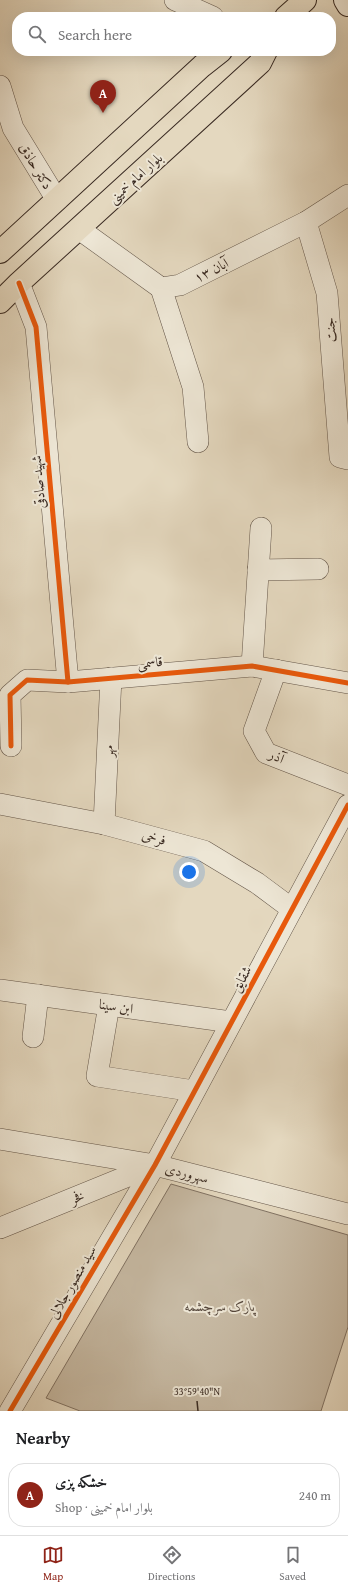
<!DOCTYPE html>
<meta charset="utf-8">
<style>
:root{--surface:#fff;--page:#f6f6f6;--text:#202124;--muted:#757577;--line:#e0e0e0;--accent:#8f2418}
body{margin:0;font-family:"Gentium Book Plus",Amiri,serif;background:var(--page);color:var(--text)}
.you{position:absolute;left:189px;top:872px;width:14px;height:14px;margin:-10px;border:3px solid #fff;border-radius:50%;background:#1a73e8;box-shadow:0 0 0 6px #1a73e833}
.badge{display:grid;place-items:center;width:26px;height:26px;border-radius:50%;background:var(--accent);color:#fff;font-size:13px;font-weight:700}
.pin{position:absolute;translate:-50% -33px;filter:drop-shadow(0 1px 2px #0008)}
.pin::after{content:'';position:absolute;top:21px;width:14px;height:12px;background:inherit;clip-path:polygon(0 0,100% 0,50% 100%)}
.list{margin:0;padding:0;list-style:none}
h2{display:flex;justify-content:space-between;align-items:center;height:52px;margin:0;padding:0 16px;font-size:17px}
h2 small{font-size:13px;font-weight:400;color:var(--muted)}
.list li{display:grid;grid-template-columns:26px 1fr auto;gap:12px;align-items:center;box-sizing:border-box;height:64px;margin:0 8px 8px;padding:0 8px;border:1px solid var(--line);border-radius:16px}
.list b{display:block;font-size:15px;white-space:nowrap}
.list p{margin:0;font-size:13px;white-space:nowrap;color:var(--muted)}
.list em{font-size:13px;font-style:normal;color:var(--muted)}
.icon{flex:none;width:22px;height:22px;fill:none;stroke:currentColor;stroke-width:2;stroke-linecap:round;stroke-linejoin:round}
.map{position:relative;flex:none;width:348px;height:1411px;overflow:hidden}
.search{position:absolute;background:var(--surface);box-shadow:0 4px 16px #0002;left:12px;right:12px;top:12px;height:44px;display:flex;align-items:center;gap:10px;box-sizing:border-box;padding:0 14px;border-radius:16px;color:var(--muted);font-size:15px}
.sheet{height:124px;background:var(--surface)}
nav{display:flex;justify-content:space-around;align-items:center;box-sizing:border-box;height:56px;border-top:1px solid var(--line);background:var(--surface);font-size:11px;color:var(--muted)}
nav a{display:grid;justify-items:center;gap:2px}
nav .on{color:var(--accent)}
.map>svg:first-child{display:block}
.green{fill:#c7baa4;stroke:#807263}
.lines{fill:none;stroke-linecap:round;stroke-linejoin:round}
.street-casing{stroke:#645649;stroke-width:22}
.secondary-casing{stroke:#392a22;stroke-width:24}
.primary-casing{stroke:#392a22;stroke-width:24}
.street{stroke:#ede6d5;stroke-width:21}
.secondary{stroke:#ede6d5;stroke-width:22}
.primary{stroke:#e4d8bf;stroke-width:22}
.cycleway-casing{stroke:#ede6d5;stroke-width:8}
.cycleway{stroke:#e8590c;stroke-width:5}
.ticks{fill:none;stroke:#392a22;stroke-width:1.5}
.labels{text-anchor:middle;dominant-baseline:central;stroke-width:4;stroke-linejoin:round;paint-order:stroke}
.street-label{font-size:14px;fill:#392a22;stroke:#ede6d5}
.park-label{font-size:14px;font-style:italic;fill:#55473c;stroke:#ede6d5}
.ticks-label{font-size:10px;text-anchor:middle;fill:#392a22;stroke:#ede6d5;stroke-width:4;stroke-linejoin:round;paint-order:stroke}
</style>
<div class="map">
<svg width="348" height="1411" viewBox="0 0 348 1411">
<rect width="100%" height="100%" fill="#e4d8bf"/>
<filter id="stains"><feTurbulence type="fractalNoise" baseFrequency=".005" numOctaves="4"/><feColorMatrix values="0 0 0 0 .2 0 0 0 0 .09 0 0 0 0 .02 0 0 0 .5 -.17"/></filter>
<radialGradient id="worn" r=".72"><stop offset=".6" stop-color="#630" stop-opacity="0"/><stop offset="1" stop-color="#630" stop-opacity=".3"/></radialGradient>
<!-- green -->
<polygon class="green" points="171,1184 348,1235 348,1327 321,1411 80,1411 46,1398"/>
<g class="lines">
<defs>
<g id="street">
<polyline points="175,0 213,17"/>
<polyline points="0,86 13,128 57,200"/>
<polyline points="306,222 327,293 340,457 348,459"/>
<polyline points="79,229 161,288 180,285 306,222 348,195"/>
<polyline points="19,283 36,327 68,682"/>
<polyline points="161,288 193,387 198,442"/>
<polyline points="258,570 318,569"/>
<polyline points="252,666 261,528"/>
<polyline points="276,670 254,731 266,753 348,785"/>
<polyline points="11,746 10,695 27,680 68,682 252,666 348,683"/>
<polyline points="0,804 104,824 204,851 257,883 292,909"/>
<polyline points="104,824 111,678"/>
<polyline points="0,990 231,1022"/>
<polyline points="109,1005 97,1076 194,1091"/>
<polyline points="33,1037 38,995"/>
<polyline points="0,1139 155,1165 348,1214"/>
<polyline points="0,1228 155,1165"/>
<polyline points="10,1411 155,1165 348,805"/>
</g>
<polyline id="secondary" points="345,0 348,5"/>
<g id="primary">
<polyline points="286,17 305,0"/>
<polyline points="0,252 202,66 221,51"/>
<polyline points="0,302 19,283 260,63 266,51"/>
</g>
</defs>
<!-- street casing -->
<use href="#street" class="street-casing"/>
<!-- secondary casing -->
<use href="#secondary" class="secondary-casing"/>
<!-- primary casing -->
<use href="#primary" class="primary-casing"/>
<!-- street -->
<use href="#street" class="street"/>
<!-- secondary -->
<use href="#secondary" class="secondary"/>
<!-- primary -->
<use href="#primary" class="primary"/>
<defs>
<g id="cycleway">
<polyline points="19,283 36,327 68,682"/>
<polyline points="11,746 10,695 27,680 68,682 252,666 348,683"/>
<polyline points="10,1411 155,1165 348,805"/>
</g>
</defs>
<!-- cycleway casing -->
<use href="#cycleway" class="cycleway-casing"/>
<!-- cycleway -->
<use href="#cycleway" class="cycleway"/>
</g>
<!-- ticks -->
<path class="ticks" d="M197 1401 198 1411"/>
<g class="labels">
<!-- street labels -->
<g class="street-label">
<text transform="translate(36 166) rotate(59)">دکتر حاذق</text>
<text transform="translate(135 178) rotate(-42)">بلوار امام خمینی</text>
<text transform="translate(211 270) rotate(-27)">۱۳ آبان</text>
<text transform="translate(330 330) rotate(-95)">جنت</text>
<text transform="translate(38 482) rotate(-95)">شهید صادقی</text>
<text transform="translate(150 662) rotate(-5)">قاسمی</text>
<text transform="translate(108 751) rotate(-87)">مهر</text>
<text transform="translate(277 756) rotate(26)">آذر</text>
<text transform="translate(154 837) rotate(15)">فرخی</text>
<text transform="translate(241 979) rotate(-62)">شقایق</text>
<text transform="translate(116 1006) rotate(8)">ابن سینا</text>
<text transform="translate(187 1173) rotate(14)">سهروردی</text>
<text transform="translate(77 1197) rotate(-22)">فخر</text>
<text transform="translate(72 1282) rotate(-60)">سید منصور جلالی</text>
</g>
<!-- park labels -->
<g class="park-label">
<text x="220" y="1306">پارک سرچشمه</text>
</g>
</g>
<g class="ticks-label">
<text x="197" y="1395">33°59'40"N</text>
</g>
<rect width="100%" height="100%" filter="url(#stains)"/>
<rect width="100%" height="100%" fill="url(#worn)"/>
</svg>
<div class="you"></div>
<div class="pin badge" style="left:103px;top:113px">A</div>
<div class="search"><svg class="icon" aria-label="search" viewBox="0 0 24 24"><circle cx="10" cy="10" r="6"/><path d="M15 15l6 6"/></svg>Search here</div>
</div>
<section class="sheet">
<h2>Nearby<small></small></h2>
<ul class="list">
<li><span class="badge">A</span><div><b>خشکه پزی</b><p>Shop · بلوار امام خمینی</p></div><em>240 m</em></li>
</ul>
</section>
<nav>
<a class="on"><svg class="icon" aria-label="map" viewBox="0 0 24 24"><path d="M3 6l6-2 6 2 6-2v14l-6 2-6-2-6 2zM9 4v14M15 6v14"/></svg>Map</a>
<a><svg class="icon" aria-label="directions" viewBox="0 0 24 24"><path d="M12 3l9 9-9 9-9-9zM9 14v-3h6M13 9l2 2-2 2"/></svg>Directions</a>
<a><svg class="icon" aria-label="saved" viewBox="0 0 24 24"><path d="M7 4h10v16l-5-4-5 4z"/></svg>Saved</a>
</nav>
